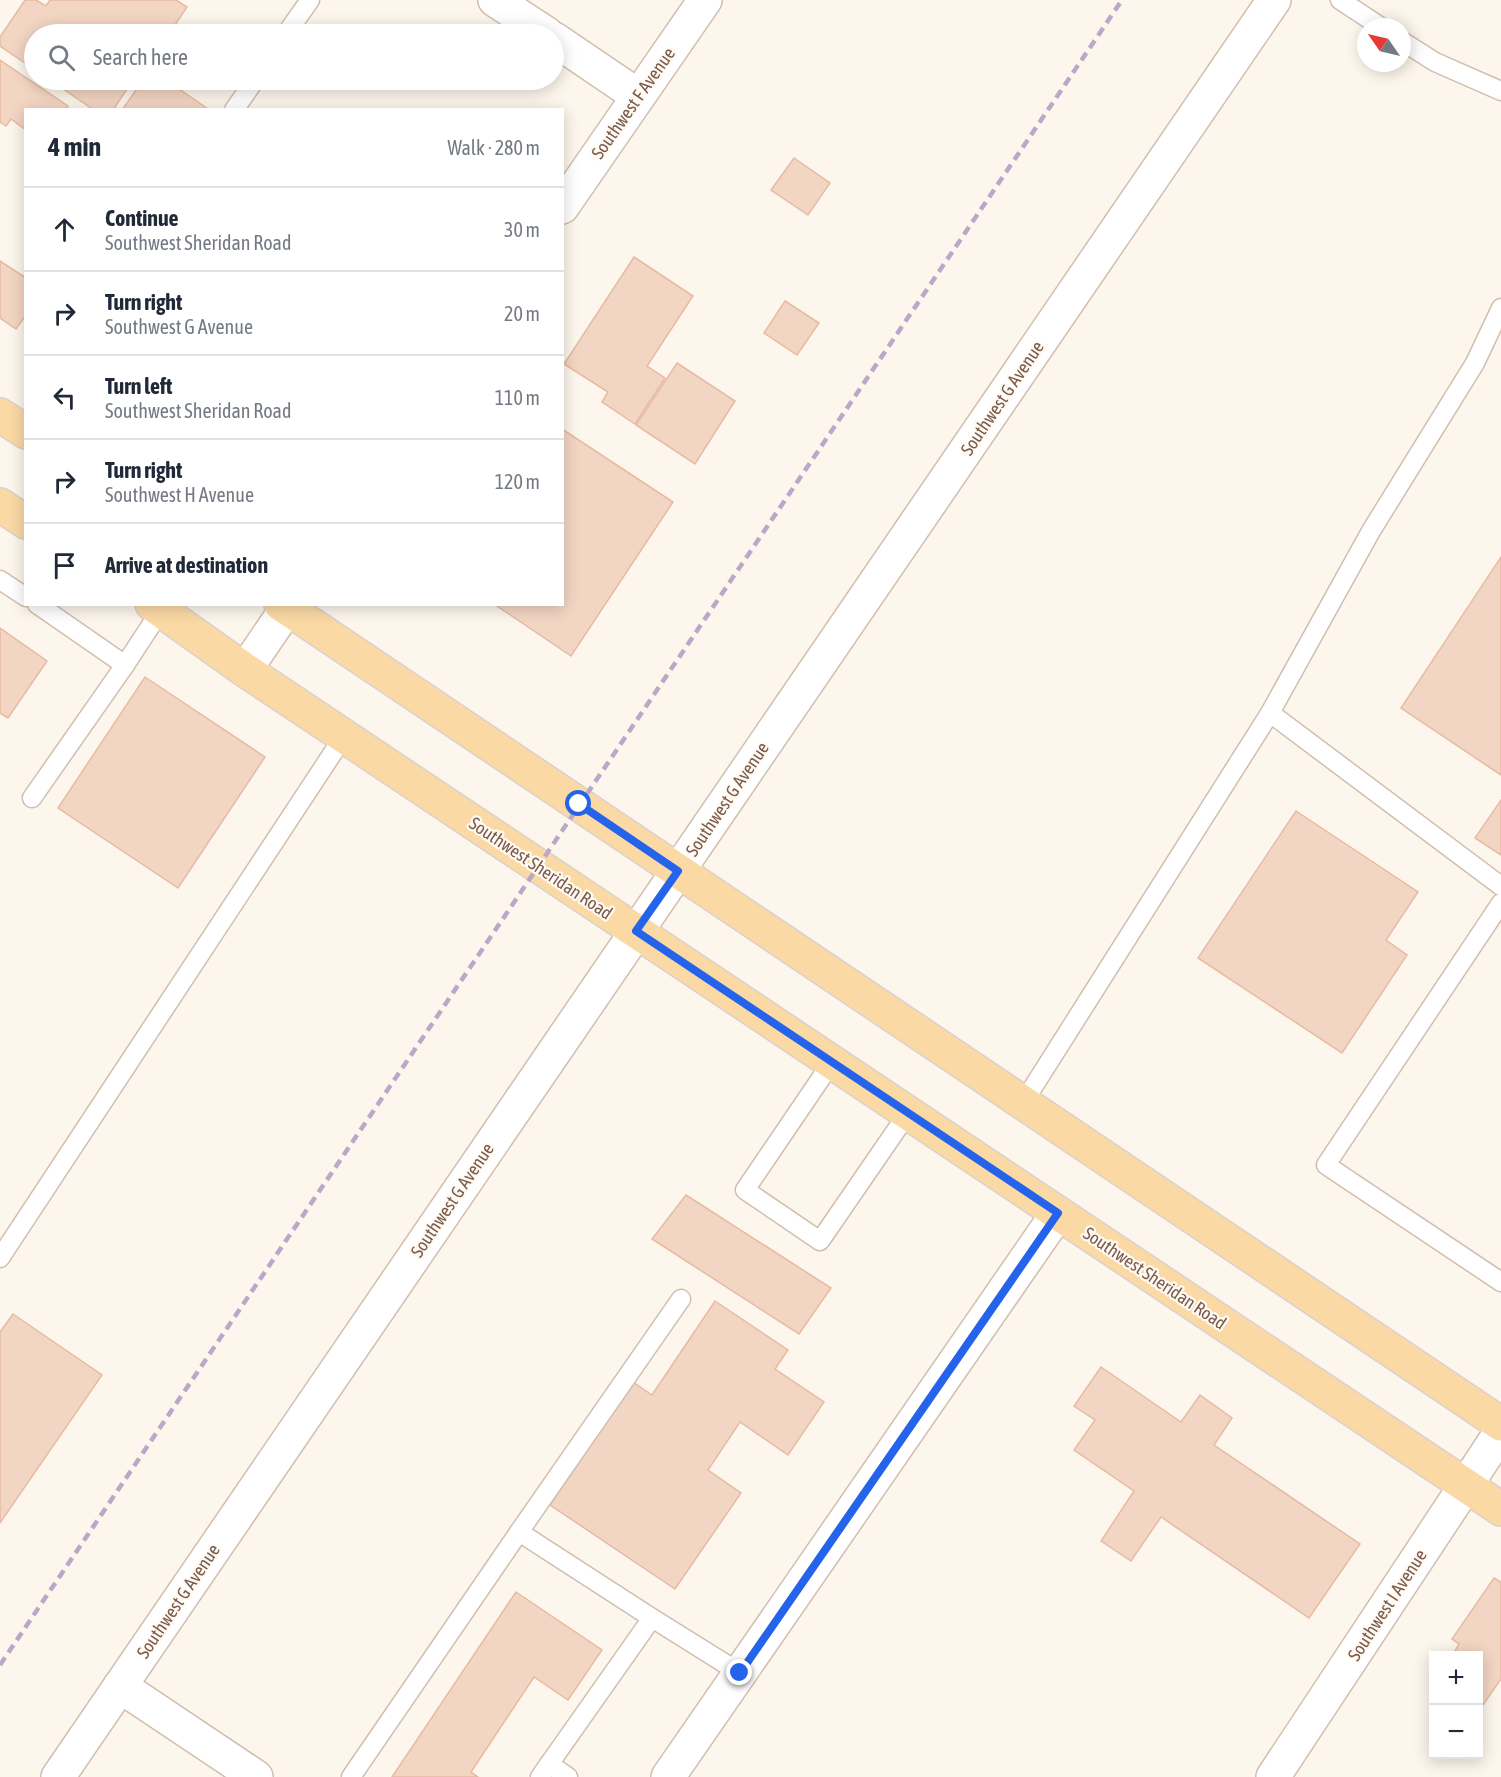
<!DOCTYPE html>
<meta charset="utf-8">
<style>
:root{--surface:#fff;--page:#f6f6f7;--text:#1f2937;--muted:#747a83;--line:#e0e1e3}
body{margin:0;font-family:"Asap Condensed",sans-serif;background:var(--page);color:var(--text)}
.controls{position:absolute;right:18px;bottom:18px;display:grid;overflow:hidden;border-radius:0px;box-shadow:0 3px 15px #0003}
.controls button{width:54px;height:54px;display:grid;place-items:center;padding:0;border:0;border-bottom:2px solid var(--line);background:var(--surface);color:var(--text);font:30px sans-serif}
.compass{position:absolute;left:1357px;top:18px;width:54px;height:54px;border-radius:50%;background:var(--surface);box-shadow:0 3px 15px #0003;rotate:304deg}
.stop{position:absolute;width:18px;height:18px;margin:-14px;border:4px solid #2563eb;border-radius:50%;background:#fff}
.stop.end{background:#2563eb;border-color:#fff;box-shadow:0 2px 6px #0008}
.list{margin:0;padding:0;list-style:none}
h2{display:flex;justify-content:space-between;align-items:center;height:78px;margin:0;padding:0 24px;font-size:26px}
h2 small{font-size:20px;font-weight:400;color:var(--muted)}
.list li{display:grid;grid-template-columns:39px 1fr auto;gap:18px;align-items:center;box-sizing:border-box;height:84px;padding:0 24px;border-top:2px solid var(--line)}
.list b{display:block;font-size:22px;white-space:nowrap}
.list p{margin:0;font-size:20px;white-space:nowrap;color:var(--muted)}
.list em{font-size:20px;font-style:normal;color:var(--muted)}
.icon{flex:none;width:33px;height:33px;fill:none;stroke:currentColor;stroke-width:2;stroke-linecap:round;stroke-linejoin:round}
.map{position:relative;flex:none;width:1501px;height:1777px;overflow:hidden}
.search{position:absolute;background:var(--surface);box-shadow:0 3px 15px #0003;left:24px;top:24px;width:540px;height:66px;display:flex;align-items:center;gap:15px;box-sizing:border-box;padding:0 21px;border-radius:33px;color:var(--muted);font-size:22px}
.panel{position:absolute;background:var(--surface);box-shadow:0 3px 15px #0003;left:24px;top:108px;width:540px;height:498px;border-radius:0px}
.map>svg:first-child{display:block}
.building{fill:#f3d5c3;stroke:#e6bba3;stroke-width:1.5}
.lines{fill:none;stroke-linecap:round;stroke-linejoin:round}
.lane-casing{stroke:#d1beb0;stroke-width:21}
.street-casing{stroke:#d1beb0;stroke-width:36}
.primary-casing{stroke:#dad1cd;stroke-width:36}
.lane{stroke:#fff;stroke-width:18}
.street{stroke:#fff;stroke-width:33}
.primary{stroke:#fbd9a5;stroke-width:33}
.rail{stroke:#b9a8c9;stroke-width:4.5;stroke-dasharray:9 6;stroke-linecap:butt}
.route{stroke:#2563eb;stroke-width:8}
.labels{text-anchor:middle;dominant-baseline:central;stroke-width:4.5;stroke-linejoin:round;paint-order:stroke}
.street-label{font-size:18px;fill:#7a5c4d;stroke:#fffaf3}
</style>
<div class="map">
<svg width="1501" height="1777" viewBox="0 0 1501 1777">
<rect width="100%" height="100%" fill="#fdf6ec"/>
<!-- building -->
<g class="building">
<polygon points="25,0 36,0 46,6 50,0 176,0 187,7 169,34 34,34 34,69 0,46 0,37"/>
<polygon points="0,60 68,106 66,110 26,110 26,130 11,119 6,126 0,122"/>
<polygon points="50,80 133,80 113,110 94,110"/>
<polygon points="143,80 166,80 208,109 122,110"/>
<polygon points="794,158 830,183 808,215 771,190"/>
<polygon points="634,257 693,296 647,366 665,378 635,424 602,402 608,392 564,364"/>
<polygon points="0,261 26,278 26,315 16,329 0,318"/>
<polygon points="785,301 819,323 797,355 764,333"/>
<polygon points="677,363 735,401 695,464 636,425"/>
<polygon points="562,429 673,502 571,656 494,604 562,604"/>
<polygon points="1501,557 1501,775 1401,708"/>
<polygon points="0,628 47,661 8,718 0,713"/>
<polygon points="145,677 265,757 178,888 58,808"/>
<polygon points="1501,800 1501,855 1475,838"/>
<polygon points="1296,811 1418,892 1386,940 1407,955 1342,1053 1198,958"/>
<polygon points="686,1195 831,1288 799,1334 652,1239"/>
<polygon points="715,1301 788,1350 775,1369 824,1402 788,1455 740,1422 708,1470 741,1493 675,1589 550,1505 633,1382 652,1395"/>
<polygon points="13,1314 102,1375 0,1523 0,1332"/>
<polygon points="1101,1367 1181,1422 1200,1395 1232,1418 1214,1445 1360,1544 1309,1618 1161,1517 1131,1561 1101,1541 1134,1491 1074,1450 1095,1420 1074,1406"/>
<polygon points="1494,1578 1501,1582 1501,1679 1483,1705 1478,1701 1478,1656 1452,1656 1459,1644 1452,1639"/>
<polygon points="516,1592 602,1650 568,1700 534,1677 471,1772 478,1777 392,1777"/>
</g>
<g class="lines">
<defs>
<g id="lane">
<polyline points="1340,0 1381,27"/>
<polyline points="286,34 310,0"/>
<polyline points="1402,41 1435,62 1501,91"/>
<polyline points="234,110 255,80"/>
<polyline points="0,580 26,597"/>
<polyline points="37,604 125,665 161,610"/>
<polyline points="1270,713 1501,886"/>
<polyline points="32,798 125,665"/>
<polyline points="1501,903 1326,1165 1501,1282"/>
<polyline points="832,1062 745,1190 820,1241 908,1113"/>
<polyline points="1023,1103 1270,713 1371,531 1475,363 1501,308"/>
<polyline points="0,1258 344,736"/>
<polyline points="519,1532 681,1299"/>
<polyline points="549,1764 568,1777"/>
<polyline points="351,1777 519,1532 652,1618 740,1673"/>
<polyline points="540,1777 652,1618"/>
</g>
<g id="street">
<polyline points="495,0 547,34"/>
<polyline points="554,39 638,96"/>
<polyline points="562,207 705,0"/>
<polyline points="245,670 290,604"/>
<polyline points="120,1686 256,1777"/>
<polyline points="58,1777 1274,0"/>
<polyline points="668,1777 1058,1213"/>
<polyline points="1273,1777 1501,1432"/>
</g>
<g id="primary">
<polyline points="0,415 26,432"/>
<polyline points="0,505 26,522"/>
<polyline points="152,604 245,670 1501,1509"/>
<polyline points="281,604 1501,1424"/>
</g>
</defs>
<!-- lane casing -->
<use href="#lane" class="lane-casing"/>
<!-- street casing -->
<use href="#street" class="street-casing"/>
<!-- primary casing -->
<use href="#primary" class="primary-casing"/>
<!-- lane -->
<use href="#lane" class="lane"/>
<!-- street -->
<use href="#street" class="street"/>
<!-- primary -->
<use href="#primary" class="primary"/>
<!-- rail -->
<polyline class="rail" points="0,1665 1122,0"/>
</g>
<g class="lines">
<!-- route -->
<polyline class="route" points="579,804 678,871 636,931 1058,1213 740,1673"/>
</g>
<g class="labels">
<!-- street labels -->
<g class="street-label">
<text transform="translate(633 103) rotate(-55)">Southwest F Avenue</text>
<text transform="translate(1002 398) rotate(-56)">Southwest G Avenue</text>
<text transform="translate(727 799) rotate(-56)">Southwest G Avenue</text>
<text transform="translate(541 868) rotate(34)">Southwest Sheridan Road</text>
<text transform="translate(452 1200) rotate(-56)">Southwest G Avenue</text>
<text transform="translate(1155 1278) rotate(34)">Southwest Sheridan Road</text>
<text transform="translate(178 1601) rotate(-56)">Southwest G Avenue</text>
<text transform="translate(1387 1605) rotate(-57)">Southwest I Avenue</text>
</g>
</g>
</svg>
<div class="controls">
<button>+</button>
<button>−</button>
</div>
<svg class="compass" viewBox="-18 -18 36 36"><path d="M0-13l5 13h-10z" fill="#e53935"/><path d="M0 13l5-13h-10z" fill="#747a83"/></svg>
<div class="stop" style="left:579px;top:804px"></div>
<div class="stop end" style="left:740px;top:1673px"></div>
<div class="search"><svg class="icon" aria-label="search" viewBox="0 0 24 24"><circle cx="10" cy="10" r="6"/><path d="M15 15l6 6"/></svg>Search here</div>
<section class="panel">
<h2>4 min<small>Walk · 280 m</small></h2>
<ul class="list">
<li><svg class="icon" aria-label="ahead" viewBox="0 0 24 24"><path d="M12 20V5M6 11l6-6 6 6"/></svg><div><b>Continue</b><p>Southwest Sheridan Road</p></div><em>30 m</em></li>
<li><svg class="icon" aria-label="right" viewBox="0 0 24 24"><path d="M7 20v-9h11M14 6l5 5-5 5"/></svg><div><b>Turn right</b><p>Southwest G Avenue</p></div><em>20 m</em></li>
<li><svg class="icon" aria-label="left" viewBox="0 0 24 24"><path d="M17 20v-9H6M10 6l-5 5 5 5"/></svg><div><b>Turn left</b><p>Southwest Sheridan Road</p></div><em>110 m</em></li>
<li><svg class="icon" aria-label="right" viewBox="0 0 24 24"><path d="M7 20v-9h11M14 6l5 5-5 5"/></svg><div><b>Turn right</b><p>Southwest H Avenue</p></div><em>120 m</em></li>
<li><svg class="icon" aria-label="arrive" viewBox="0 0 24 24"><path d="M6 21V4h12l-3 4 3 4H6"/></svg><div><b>Arrive at destination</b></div></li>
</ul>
</section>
</div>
